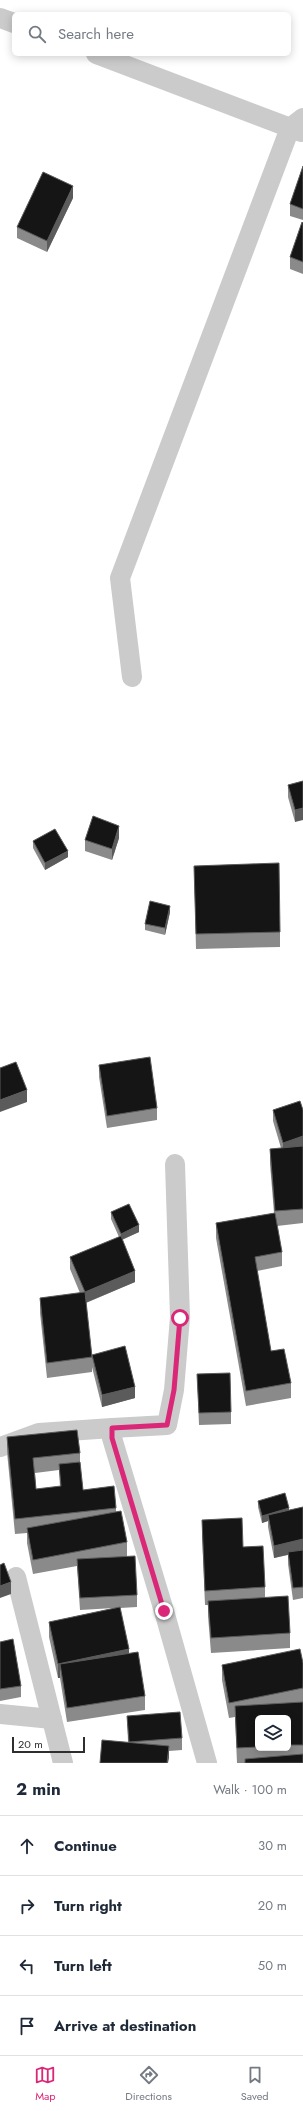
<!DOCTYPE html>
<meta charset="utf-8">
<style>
:root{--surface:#fff;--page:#f2f2f3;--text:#1f2937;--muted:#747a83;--line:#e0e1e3;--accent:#db2777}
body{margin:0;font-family:Jost,sans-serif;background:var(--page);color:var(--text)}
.controls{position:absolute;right:12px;bottom:12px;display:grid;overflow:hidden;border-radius:6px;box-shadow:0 2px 10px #0003}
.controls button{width:36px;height:36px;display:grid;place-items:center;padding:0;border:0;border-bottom:1px solid var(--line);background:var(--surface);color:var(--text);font:20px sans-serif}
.scale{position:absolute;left:12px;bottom:10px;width:73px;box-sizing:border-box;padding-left:4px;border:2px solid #2e2e2e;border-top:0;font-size:11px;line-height:14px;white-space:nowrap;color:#2e2e2e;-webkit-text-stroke:3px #fff;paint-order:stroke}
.stop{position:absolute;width:12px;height:12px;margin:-9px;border:3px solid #db2777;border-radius:50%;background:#fff}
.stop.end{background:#db2777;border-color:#fff;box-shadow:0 1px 4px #0008}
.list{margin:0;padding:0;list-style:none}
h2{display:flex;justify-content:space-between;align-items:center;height:52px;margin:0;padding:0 16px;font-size:17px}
h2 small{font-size:13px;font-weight:400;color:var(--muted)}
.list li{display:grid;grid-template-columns:26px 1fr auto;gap:12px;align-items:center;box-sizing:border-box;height:60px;padding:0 16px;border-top:1px solid var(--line)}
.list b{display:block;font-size:15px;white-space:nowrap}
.list em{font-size:13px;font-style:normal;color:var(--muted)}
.icon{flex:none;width:22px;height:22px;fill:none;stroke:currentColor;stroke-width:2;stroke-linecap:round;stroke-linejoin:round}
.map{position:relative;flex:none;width:303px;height:1763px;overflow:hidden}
.search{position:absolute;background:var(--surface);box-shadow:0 2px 10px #0003;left:12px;right:12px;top:12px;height:44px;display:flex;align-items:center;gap:10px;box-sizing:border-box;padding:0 14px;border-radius:6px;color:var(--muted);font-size:15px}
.sheet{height:292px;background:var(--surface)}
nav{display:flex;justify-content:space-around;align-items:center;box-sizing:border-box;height:56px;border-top:1px solid var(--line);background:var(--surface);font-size:11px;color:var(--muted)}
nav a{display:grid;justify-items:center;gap:2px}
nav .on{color:var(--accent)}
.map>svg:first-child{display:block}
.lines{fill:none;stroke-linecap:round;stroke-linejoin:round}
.street{stroke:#cbcbcb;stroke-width:20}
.wall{fill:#8a8a8a;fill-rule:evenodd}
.shaded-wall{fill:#5b5b5b}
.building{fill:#151515;stroke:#5b5b5b}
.route{stroke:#db2777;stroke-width:5}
</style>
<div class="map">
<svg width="303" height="1763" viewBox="0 0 303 1763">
<rect width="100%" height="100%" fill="#fff"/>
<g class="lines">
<!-- street -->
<g class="street">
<polyline points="0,18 14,23"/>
<polyline points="96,54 301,132"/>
<polyline points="132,677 120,578 290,128 303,118"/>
<polyline points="175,1164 180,1317 174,1390 167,1425 112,1428 112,1438 164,1611 207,1763"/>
<polyline points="0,1447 39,1433 112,1428"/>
<polyline points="16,1577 63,1763"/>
<polyline points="0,1714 52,1719"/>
</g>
</g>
<!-- wall -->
<g class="wall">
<polygon points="303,166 303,220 290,216 290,204"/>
<polygon points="73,198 47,252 17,238 17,227"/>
<polygon points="303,223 303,274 290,269 290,257"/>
<polygon points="303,781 295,822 288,797 288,785"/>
<polygon points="119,838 112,860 85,851 85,840"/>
<polygon points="33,841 68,857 45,870 33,848"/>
<polygon points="194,866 280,932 280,947 196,949"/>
<polygon points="170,912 165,935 145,930 145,924"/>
<polygon points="99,1065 157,1108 157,1120 107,1128 99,1077"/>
<polygon points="273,1110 303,1110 303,1223 277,1226 282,1252 282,1266 257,1271 271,1351 291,1383 291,1398 246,1406 216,1238 216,1223 274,1213 270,1164 270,1149 281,1148 273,1121"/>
<polygon points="111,1212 139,1232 122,1240 135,1282 86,1303 92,1356 135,1398 102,1407 92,1367 92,1372 47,1378 40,1313 40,1298 80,1293 70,1269 70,1257 119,1237 111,1219"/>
<polygon points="197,1374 231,1412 231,1424 199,1425"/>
<path d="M7 1437 80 1453V1462L83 1490 116 1508V1511L127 1542V1556L137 1595V1607L120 1608 129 1654 145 1696V1710L67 1722 60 1678H58L49 1637V1622L114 1608 80 1610 77 1566 33 1574 27 1543V1533L15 1534 7 1452ZM59 1470 60 1487 36 1489 35 1473Z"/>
<polygon points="258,1501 289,1510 303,1507 303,1598 293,1600 288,1564 288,1555 274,1558 268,1527 268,1521 262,1523 258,1507"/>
<polygon points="202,1520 243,1547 265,1587 265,1597 290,1633 290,1648 211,1653 208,1616 208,1605 205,1605 202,1535"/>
<polygon points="0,1642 21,1686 21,1697 0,1701"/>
<path d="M303 1663V1763H237L235 1717 229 1718 222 1680V1665ZM258 1718H288V1748H258Z"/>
<polygon points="127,1716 182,1738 182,1750 169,1751 169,1758 128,1742"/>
</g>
<!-- shaded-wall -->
<g class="shaded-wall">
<polygon points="73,186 73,198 47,252 47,241"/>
<polygon points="303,808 303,820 295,822 295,810"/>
<polygon points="119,826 119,838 112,860 112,849"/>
<polygon points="68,851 68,857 45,870 45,863"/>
<polygon points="170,906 170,912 165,935 165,928"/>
<polygon points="27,1090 27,1102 0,1112 0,1100"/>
<polygon points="303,1136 303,1148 283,1154 283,1143"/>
<polygon points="139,1225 139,1232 121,1240 121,1234"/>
<polygon points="135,1271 135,1282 85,1303 85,1292"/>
<polygon points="135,1387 135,1398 102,1407 102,1395"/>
<polygon points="289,1508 289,1515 268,1515 268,1521 262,1523 262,1516"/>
<polygon points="303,1539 303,1551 274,1558 274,1546"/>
<polygon points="11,1582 11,1594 0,1598 0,1586"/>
<polygon points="129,1649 129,1663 60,1664 60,1678 58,1678 58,1664"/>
<polygon points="169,1746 169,1758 168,1763 167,1763"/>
</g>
<!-- building -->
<g class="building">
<polygon points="303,166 303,209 290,204"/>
<polygon points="43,172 73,186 47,241 17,227"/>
<polygon points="302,222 303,223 303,262 290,257"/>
<polygon points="303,781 303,808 295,810 288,785"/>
<polygon points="93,816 119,826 112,849 85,840"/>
<polygon points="55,829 68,851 45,863 33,841"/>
<polygon points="279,863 280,932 196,934 194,866"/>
<polygon points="150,901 170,906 165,928 145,924"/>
<polygon points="150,1057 157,1108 107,1116 99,1065"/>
<polygon points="16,1062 27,1090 0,1100 0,1068"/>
<polygon points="300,1101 303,1110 303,1136 283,1143 273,1110"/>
<polygon points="303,1146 303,1209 275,1211 270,1149"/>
<polygon points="129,1204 139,1225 121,1234 111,1212"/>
<polygon points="275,1213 282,1252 255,1257 271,1351 284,1349 291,1383 246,1391 216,1223"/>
<polygon points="121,1236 135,1271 85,1292 70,1257"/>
<polygon points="85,1292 92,1357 47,1363 40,1298"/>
<polygon points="125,1346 135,1387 102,1395 92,1355"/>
<polygon points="230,1373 231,1412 199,1413 197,1374"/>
<polygon points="77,1430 80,1453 33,1458 36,1489 61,1486 59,1464 80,1462 83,1490 114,1486 116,1508 15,1519 7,1437"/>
<polygon points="285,1493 289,1508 262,1516 258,1501"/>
<polygon points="303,1507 303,1539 274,1546 268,1515"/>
<polygon points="121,1511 127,1542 33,1560 27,1528"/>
<polygon points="242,1518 243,1547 263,1546 265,1587 205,1591 202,1520"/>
<polygon points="303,1550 303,1587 293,1588 288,1552"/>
<polygon points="135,1556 137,1595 80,1598 77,1559"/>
<polygon points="4,1563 11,1582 0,1586 0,1565"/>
<polygon points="288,1596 290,1633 211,1638 208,1601"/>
<polygon points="120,1607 129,1649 58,1664 49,1622"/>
<polygon points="13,1639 21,1686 0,1689 0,1642"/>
<polygon points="300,1649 303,1663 303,1688 229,1703 222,1665"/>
<polygon points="138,1652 145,1696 67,1708 60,1664"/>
<polygon points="303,1702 303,1745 288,1745 288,1718 258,1718 258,1747 237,1748 235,1706"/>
<polygon points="180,1712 182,1738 129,1742 127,1716"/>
<polygon points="102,1740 169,1746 167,1763 100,1763"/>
<polygon points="303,1754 303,1763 245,1763 245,1759"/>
</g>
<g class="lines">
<!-- route -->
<polyline class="route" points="164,1611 112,1438 112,1428 167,1425 174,1390 180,1318"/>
</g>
</svg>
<div class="controls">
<button><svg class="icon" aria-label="layers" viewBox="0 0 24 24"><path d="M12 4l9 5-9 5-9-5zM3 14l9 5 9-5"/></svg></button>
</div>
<div class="scale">20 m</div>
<div class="stop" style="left:180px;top:1318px"></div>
<div class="stop end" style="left:164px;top:1611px"></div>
<div class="search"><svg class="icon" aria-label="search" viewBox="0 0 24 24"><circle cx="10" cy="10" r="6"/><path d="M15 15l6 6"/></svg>Search here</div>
</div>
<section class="sheet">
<h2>2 min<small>Walk · 100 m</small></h2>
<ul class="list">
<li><svg class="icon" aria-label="ahead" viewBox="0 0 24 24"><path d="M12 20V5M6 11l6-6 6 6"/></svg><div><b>Continue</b></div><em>30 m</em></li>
<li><svg class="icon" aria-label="right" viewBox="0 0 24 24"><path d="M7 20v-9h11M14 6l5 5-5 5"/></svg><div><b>Turn right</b></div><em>20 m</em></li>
<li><svg class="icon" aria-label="left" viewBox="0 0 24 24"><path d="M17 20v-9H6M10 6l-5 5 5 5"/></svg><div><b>Turn left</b></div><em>50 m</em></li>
<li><svg class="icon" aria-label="arrive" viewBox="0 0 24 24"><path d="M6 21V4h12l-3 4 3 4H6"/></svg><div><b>Arrive at destination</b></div></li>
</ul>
</section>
<nav>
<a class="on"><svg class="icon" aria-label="map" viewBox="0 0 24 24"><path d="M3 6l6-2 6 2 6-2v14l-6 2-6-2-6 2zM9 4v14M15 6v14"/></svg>Map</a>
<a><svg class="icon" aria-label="directions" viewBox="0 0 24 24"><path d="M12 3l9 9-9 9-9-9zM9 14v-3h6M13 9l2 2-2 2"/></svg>Directions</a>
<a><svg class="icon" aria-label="saved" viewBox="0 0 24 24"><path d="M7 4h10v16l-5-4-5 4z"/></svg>Saved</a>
</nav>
